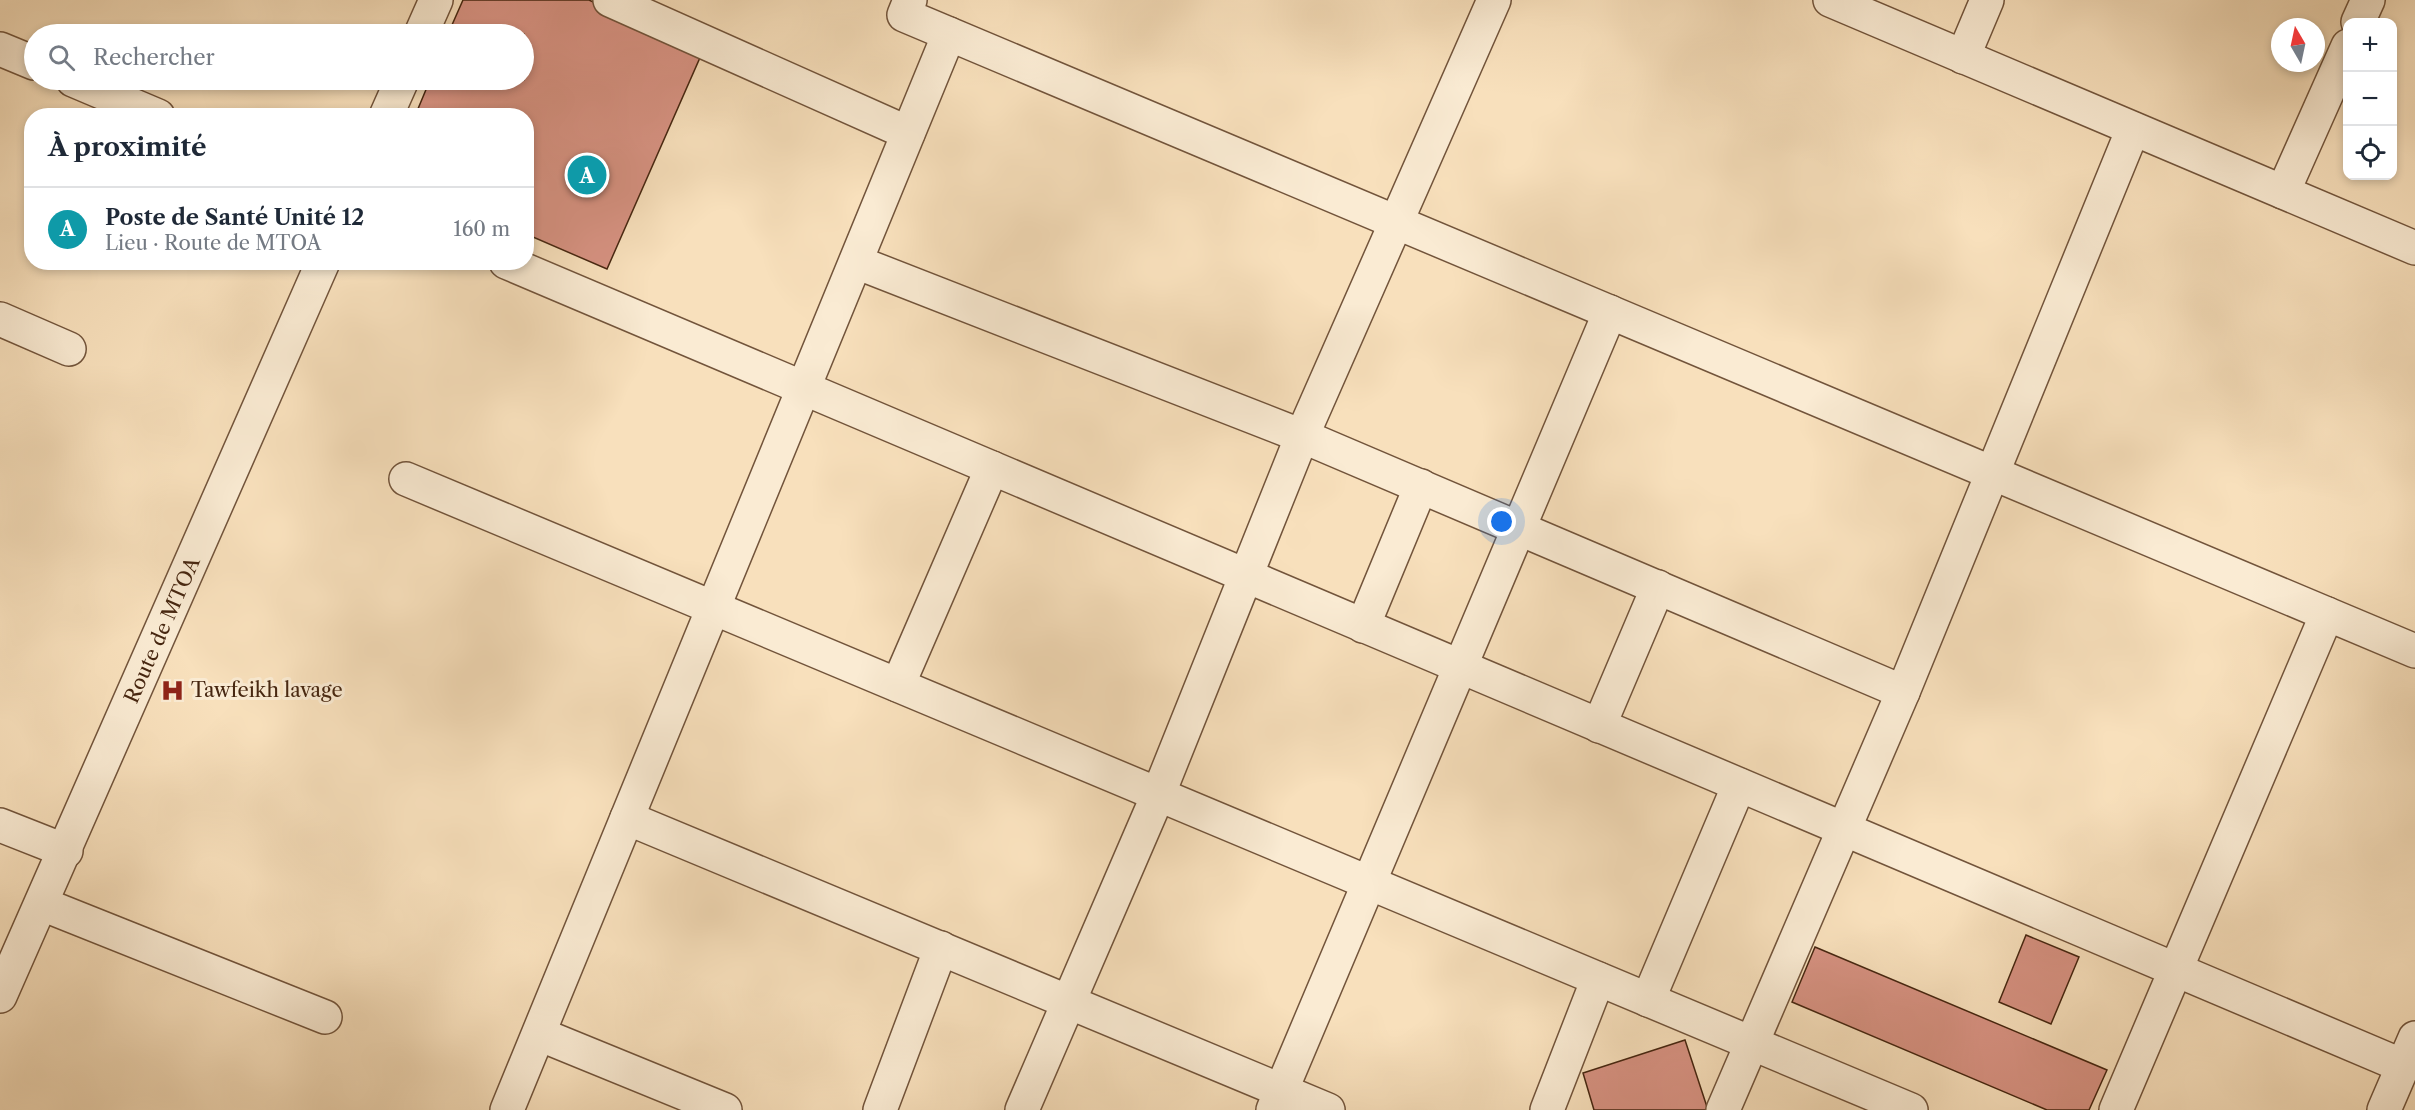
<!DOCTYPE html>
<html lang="fr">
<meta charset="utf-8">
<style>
:root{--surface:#fff;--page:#f6f6f7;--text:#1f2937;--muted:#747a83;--line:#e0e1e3;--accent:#1a73e8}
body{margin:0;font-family:"Libre Caslon Text",serif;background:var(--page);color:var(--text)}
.controls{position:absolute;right:18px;top:18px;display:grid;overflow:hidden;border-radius:12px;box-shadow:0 3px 9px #0003}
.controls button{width:54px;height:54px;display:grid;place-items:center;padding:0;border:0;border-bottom:2px solid var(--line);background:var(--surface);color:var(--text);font:30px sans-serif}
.compass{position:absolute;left:2271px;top:18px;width:54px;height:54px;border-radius:50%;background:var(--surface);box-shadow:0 3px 9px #0003;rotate:351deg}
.you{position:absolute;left:1502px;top:522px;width:21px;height:21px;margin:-15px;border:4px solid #fff;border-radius:50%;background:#1a73e8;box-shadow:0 0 0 9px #1a73e833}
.badge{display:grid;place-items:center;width:39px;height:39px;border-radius:50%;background:var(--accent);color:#fff;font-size:20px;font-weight:700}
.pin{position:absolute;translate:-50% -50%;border:3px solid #fff;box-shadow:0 2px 6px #0006}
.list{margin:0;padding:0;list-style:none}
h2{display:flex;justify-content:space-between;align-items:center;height:78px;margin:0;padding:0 24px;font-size:26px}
h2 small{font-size:20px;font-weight:400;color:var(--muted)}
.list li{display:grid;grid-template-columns:39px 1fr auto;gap:18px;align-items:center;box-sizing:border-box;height:84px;padding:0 24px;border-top:2px solid var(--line)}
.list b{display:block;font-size:22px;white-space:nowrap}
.list p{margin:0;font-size:20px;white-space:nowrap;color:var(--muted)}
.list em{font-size:20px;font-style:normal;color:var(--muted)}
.icon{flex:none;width:33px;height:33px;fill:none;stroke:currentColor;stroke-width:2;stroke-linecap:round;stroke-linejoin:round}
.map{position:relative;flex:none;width:2415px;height:1110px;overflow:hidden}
.search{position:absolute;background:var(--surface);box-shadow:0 3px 9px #0003;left:24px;top:24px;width:510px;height:66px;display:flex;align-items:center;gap:15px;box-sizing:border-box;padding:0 21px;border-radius:33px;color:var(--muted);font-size:22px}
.panel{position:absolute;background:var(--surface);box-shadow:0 3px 9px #0003;left:24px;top:108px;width:510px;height:162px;border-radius:24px}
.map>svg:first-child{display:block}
.building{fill:#d79282;stroke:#462610;stroke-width:1.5}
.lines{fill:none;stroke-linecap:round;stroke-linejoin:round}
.minor-casing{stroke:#72543b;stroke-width:36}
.minor{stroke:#faebd3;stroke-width:33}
.labels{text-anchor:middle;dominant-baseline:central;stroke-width:6;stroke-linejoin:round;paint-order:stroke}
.street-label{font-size:20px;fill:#462610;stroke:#faebd3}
.poi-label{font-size:20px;fill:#462610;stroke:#faebd3;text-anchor:start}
</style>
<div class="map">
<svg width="2415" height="1110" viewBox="0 0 2415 1110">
<rect width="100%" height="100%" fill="#f8e0bc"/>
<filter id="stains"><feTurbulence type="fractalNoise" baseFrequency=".00333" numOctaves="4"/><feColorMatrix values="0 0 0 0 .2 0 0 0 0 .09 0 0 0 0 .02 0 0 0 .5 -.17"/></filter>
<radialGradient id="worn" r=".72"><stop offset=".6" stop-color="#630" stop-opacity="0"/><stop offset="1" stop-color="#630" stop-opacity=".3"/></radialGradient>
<!-- building -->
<g class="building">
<polygon points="463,0 589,0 702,53 607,269 526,234 526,116 415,116 430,80 524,80 524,34 448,34"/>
<polygon points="2026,935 2079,957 2051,1024 1999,1002"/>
<polygon points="1815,947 2107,1070 2089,1110 2047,1110 1792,1002"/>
<polygon points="1685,1040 1708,1110 1594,1110 1583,1073"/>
</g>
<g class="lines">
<defs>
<g id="minor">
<polyline points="610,0 908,133"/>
<polyline points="910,0 904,15 2415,651"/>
<polyline points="1830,0 2415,248"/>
<polyline points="2358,22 2368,0"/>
<polyline points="421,34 436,0"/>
<polyline points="0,49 34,63"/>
<polyline points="1963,57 1987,0"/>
<polyline points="73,80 158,116"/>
<polyline points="386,116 402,80"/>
<polyline points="2283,192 2348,46"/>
<polyline points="506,262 2403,1066"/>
<polyline points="856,262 1302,436 1903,692"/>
<polyline points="0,319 69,349"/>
<polyline points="406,479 1911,1110"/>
<polyline points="1363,626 1421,486"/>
<polyline points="898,685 992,468"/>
<polyline points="1599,726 1658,587"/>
<polyline points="627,818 1328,1110"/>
<polyline points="0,825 66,851"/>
<polyline points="42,904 325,1017"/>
<polyline points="0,996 323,262"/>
<polyline points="1648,1000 1739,785"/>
<polyline points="539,1034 725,1110"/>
<polyline points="507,1110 949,34"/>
<polyline points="880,1110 941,948"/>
<polyline points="1022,1110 1158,795 1302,436 1494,0"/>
<polyline points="1273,1110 1610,312"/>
<polyline points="1547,1110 1598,979"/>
<polyline points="1723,1110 1903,692 2133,129"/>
<polyline points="2116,1110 2327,614"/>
<polyline points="2384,1110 2415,1038"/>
</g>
</defs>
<!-- minor casing -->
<use href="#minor" class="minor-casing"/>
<!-- minor -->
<use href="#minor" class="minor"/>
</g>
<!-- icons -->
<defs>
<symbol id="hospital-bare" viewBox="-9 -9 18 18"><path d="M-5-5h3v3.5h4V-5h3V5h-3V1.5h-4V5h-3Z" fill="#8f2418" stroke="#faebd3" stroke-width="2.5" paint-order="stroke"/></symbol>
</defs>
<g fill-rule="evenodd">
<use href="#hospital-bare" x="156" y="674" width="33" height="33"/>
</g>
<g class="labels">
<!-- street labels -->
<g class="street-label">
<text transform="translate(162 630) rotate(-66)">Route de MTOA</text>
</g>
<!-- poi labels -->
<g class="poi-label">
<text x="191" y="690">Tawfeikh lavage</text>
</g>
</g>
<rect width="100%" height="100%" filter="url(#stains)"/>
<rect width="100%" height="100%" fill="url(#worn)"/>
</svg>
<div class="controls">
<button>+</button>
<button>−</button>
<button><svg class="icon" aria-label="locate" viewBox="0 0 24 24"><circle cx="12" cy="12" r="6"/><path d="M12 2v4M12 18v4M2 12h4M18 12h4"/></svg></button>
</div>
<svg class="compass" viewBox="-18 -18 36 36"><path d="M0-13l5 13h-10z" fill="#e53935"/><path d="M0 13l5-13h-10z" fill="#747a83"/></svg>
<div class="you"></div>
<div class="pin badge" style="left:587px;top:175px;background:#0f9aa8">A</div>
<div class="search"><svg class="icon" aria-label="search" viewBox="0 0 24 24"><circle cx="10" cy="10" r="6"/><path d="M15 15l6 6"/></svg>Rechercher</div>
<section class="panel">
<h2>À proximité<small></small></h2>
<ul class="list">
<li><span class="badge" style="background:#0f9aa8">A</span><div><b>Poste de Santé Unité 12</b><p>Lieu · Route de MTOA</p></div><em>160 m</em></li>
</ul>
</section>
</div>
